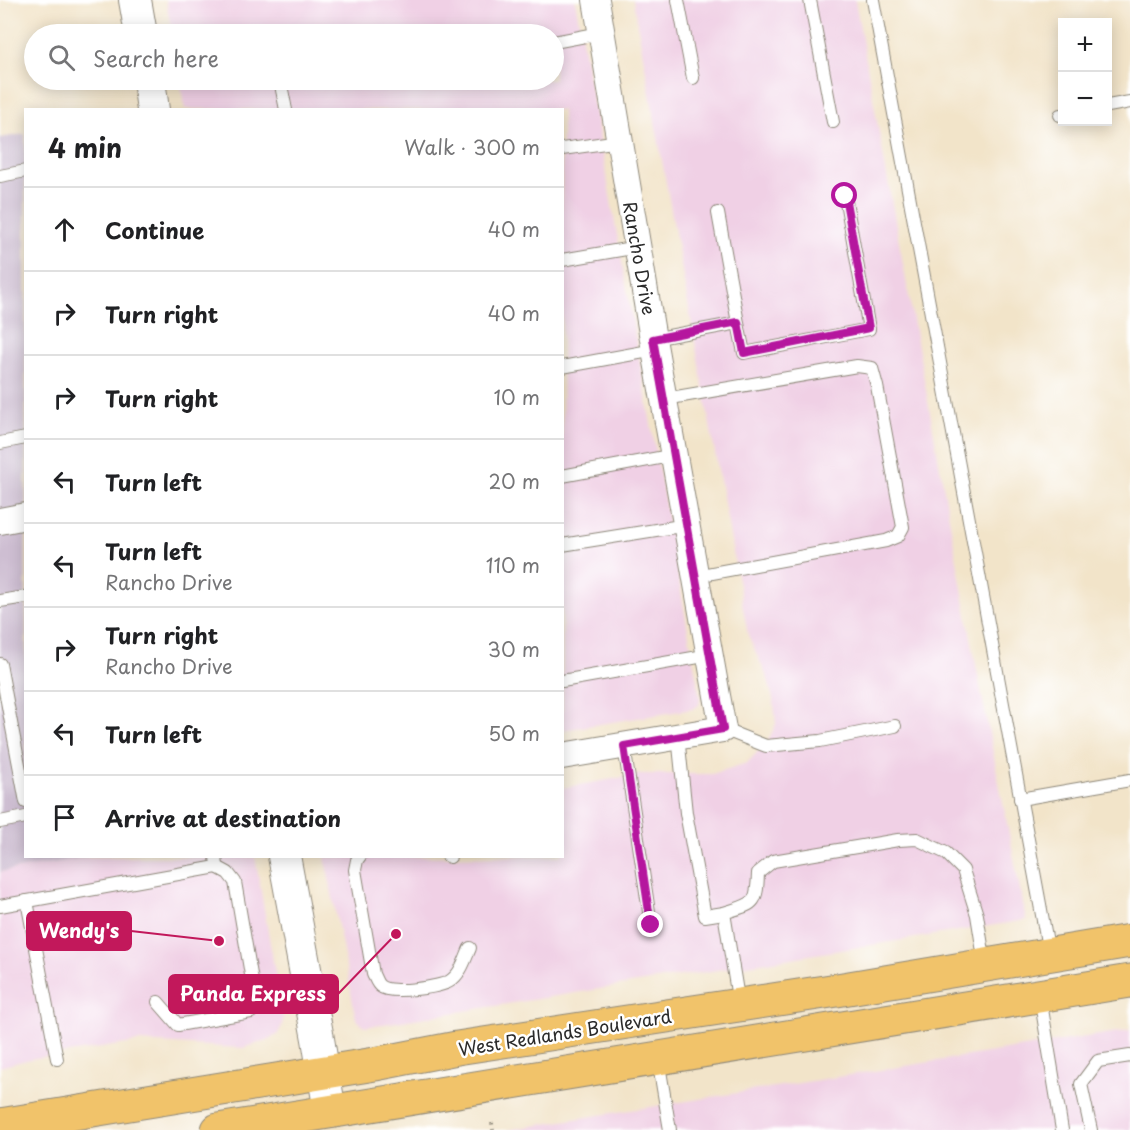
<!DOCTYPE html>
<meta charset="utf-8">
<style>
:root{--surface:#fff;--page:#f2f2f2;--text:#202124;--muted:#757577;--line:#e0e0e0}
body{margin:0;font-family:"Playpen Sans",sans-serif;background:var(--page);color:var(--text)}
.controls{position:absolute;right:18px;top:18px;display:grid;overflow:hidden;border-radius:0px;box-shadow:0 3px 15px #0003}
.controls button{width:54px;height:54px;display:grid;place-items:center;padding:0;border:0;border-bottom:2px solid var(--line);background:var(--surface);color:var(--text);font:30px sans-serif}
.stop{position:absolute;width:18px;height:18px;margin:-14px;border:4px solid #b5179e;border-radius:50%;background:#fff}
.stop.end{background:#b5179e;border-color:#fff;box-shadow:0 2px 6px #0008}
.list{margin:0;padding:0;list-style:none}
h2{display:flex;justify-content:space-between;align-items:center;height:78px;margin:0;padding:0 24px;font-size:26px}
h2 small{font-size:20px;font-weight:400;color:var(--muted)}
.list li{display:grid;grid-template-columns:39px 1fr auto;gap:18px;align-items:center;box-sizing:border-box;height:84px;padding:0 24px;border-top:2px solid var(--line)}
.list b{display:block;font-size:22px;white-space:nowrap}
.list p{margin:0;font-size:20px;white-space:nowrap;color:var(--muted)}
.list em{font-size:20px;font-style:normal;color:var(--muted)}
.icon{flex:none;width:33px;height:33px;fill:none;stroke:currentColor;stroke-width:2;stroke-linecap:round;stroke-linejoin:round}
.map{position:relative;flex:none;width:1130px;height:1130px;overflow:hidden}
.search{position:absolute;background:var(--surface);box-shadow:0 3px 15px #0003;left:24px;top:24px;width:540px;height:66px;display:flex;align-items:center;gap:15px;box-sizing:border-box;padding:0 21px;border-radius:33px;color:var(--muted);font-size:22px}
.panel{position:absolute;background:var(--surface);box-shadow:0 3px 15px #0003;left:24px;top:108px;width:540px;height:750px;border-radius:0px}
.map>svg:first-child{display:block}
.built{fill:#f0d0e5}
.industrial{fill:#cebed2}
.lines{fill:none;stroke-linecap:round;stroke-linejoin:round}
.service-casing{stroke:#8e887a;stroke-width:14}
.minor-casing{stroke:#8e887a;stroke-width:28}
.tertiary-casing{stroke:#8e887a;stroke-width:34}
.primary-casing{stroke:#8e887a;stroke-width:35}
.path{stroke:#8e887a;stroke-width:4;stroke-dasharray:1.5 4.5;stroke-linecap:butt}
.service{stroke:#fff;stroke-width:12}
.minor{stroke:#fff;stroke-width:26}
.tertiary{stroke:#fff;stroke-width:32}
.primary{stroke:#f1c36a;stroke-width:33}
.route{stroke:#b5179e;stroke-width:8}
.labels{text-anchor:middle;dominant-baseline:central;stroke-width:5;stroke-linejoin:round;paint-order:stroke}
.street-label{font-size:18px;fill:#2b2b2b;stroke:#fff}
.leader{fill:none;stroke:#c2185b;stroke-width:2}
.callout-dot{fill:#c2185b;stroke:#fff;stroke-width:2}
.callout{fill:#c2185b;stroke:#c2185b;stroke-width:2}
.callout-label{font-size:20px;text-anchor:middle;font-weight:bold;fill:#fff}
</style>
<div class="map">
<svg width="1130" height="1130" viewBox="0 0 1130 1130">
<rect width="100%" height="100%" fill="#fff"/>
<filter id="ink" filterUnits="userSpaceOnUse"><feTurbulence type="fractalNoise" baseFrequency=".0167" numOctaves="2"/><feDisplacementMap in="SourceGraphic" scale="12" xChannelSelector="R" yChannelSelector="G"/><feConvolveMatrix kernelMatrix="1 2 1 2 8 2 1 2 1" color-interpolation-filters="sRGB"/></filter>
<filter id="wash" filterUnits="userSpaceOnUse"><feTurbulence type="fractalNoise" baseFrequency=".008" numOctaves="4" result="noise"/><feDisplacementMap in="SourceGraphic" scale="24" xChannelSelector="R" yChannelSelector="G"/><feGaussianBlur stdDeviation="1.35" result="paint"/><feColorMatrix in="noise" values="0 0 0 0 0 0 0 0 0 0 0 0 0 0 0 0 0 1.4 0 .05"/><feComposite in="paint" operator="in"/></filter>
<g filter="url(#wash)">
<rect width="100%" height="100%" fill="#f2e4c9"/>
<!-- built -->
<g class="built">
<polygon points="166,0 575,0 700,698 699,705 693,709 563,730 562,110 185,109 180,80 554,80 554,34 172,34"/>
<polygon points="633,0 855,0 977,671 1026,920 365,1027 356,1019 325,857 562,856 563,788 641,774 712,774 747,763 768,741 776,724 774,703 768,679 748,635"/>
<polygon points="88,857 255,857 283,1018 282,1026 277,1035 265,1041 243,1048 139,1042 30,1059 0,1067 0,872"/>
<polygon points="1130,1030 1130,1130 507,1130"/>
</g>
<!-- industrial -->
<polygon class="industrial" points="25,134 26,856 88,857 0,872 0,138"/>
</g>
<g filter="url(#ink)">
<g class="lines">
<defs>
<g id="service">
<polyline points="678,0 693,78"/>
<polyline points="810,0 833,122"/>
<polyline points="873,0 1049,953"/>
<polyline points="554,42 601,33"/>
<polyline points="280,80 286,110"/>
<polyline points="1108,106 1130,102"/>
<polyline points="1060,115 1062,115"/>
<polyline points="562,149 620,141"/>
<polyline points="0,176 26,171"/>
<polyline points="562,260 638,247"/>
<polyline points="738,323 744,353 869,329 845,196"/>
<polyline points="653,339 738,323 718,213"/>
<polyline points="562,367 655,350"/>
<polyline points="665,399 857,366 872,368 877,386 903,527 898,536 886,541 696,576"/>
<polyline points="0,443 26,438"/>
<polyline points="562,476 675,455"/>
<polyline points="562,545 687,525"/>
<polyline points="0,601 26,597"/>
<polyline points="0,664 26,802"/>
<polyline points="562,681 710,655"/>
<polyline points="723,729 766,746 820,741 895,726"/>
<polyline points="678,736 686,813 705,916 724,913"/>
<polyline points="624,746 651,925"/>
<polyline points="1020,799 1130,780"/>
<polyline points="0,822 26,817"/>
<path d="M360 856 357 860 355 870 373 974C375 978 377 984 380 986 390 995 441 987 450 981 461 974 465 959 470 948"/>
<polyline points="448,856 450,857"/>
<polyline points="27,901 57,1059"/>
<polyline points="0,906 217,867 216,856"/>
<polyline points="1040,997 1062,1130"/>
<polyline points="158,1002 178,1025 251,1012 255,998 235,882 228,873 217,867"/>
<path d="M739 1004 724 913C754 903 757 906 758 873L773 861 898 840 917 839 946 853 963 870 977 915 985 964"/>
<polyline points="658,1059 670,1130"/>
<polyline points="1091,1130 1081,1084 1098,1061 1130,1056"/>
</g>
<g id="minor">
<polyline points="0,521 26,516"/>
<polyline points="562,756 723,729 653,339 596,0"/>
</g>
<g id="tertiary">
<polyline points="135,0 141,34"/>
<polyline points="149,80 153,110"/>
<polyline points="284,856 318,1039 330,1112"/>
</g>
<g id="primary">
<polyline points="0,1125 375,1064 457,1048 831,991 1130,941"/>
<polyline points="218,1130 1130,981"/>
</g>
</defs>
<!-- service casing -->
<use href="#service" class="service-casing"/>
<!-- minor casing -->
<use href="#minor" class="minor-casing"/>
<!-- tertiary casing -->
<use href="#tertiary" class="tertiary-casing"/>
<!-- primary casing -->
<use href="#primary" class="primary-casing"/>
<!-- path -->
<polyline class="path" points="492,1123 493,1130"/>
<!-- service -->
<use href="#service" class="service"/>
<!-- minor -->
<use href="#minor" class="minor"/>
<!-- tertiary -->
<use href="#tertiary" class="tertiary"/>
<!-- primary -->
<use href="#primary" class="primary"/>
</g>
</g>
<g class="lines" filter="url(#ink)">
<!-- route -->
<polyline class="route" points="651,925 624,746 723,729 653,339 738,322 744,353 869,328 845,196"/>
</g>
<g class="labels">
<!-- street labels -->
<g class="street-label">
<text transform="translate(640 258) rotate(80)">Rancho Drive</text>
<text transform="translate(565 1032) rotate(-9)">West Redlands Boulevard</text>
</g>
</g>
<!-- callouts -->
<path class="leader" d="M219 941L131 931M396 934L338 994"/>
<g class="callout-dot">
<circle cx="219" cy="941" r="6"/>
<circle cx="396" cy="934" r="6"/>
</g>
<g class="callout">
<rect x="27" y="912" width="104" height="38" rx="6"/>
<rect x="169" y="975" width="169" height="38" rx="6"/>
</g>
<g class="callout-label">
<text x="79" y="938">Wendy's</text>
<text x="253" y="1001">Panda Express</text>
</g>
</svg>
<div class="controls">
<button>+</button>
<button>−</button>
</div>
<div class="stop" style="left:845px;top:196px"></div>
<div class="stop end" style="left:651px;top:925px"></div>
<div class="search"><svg class="icon" aria-label="search" viewBox="0 0 24 24"><circle cx="10" cy="10" r="6"/><path d="M15 15l6 6"/></svg>Search here</div>
<section class="panel">
<h2>4 min<small>Walk · 300 m</small></h2>
<ul class="list">
<li><svg class="icon" aria-label="ahead" viewBox="0 0 24 24"><path d="M12 20V5M6 11l6-6 6 6"/></svg><div><b>Continue</b></div><em>40 m</em></li>
<li><svg class="icon" aria-label="right" viewBox="0 0 24 24"><path d="M7 20v-9h11M14 6l5 5-5 5"/></svg><div><b>Turn right</b></div><em>40 m</em></li>
<li><svg class="icon" aria-label="right" viewBox="0 0 24 24"><path d="M7 20v-9h11M14 6l5 5-5 5"/></svg><div><b>Turn right</b></div><em>10 m</em></li>
<li><svg class="icon" aria-label="left" viewBox="0 0 24 24"><path d="M17 20v-9H6M10 6l-5 5 5 5"/></svg><div><b>Turn left</b></div><em>20 m</em></li>
<li><svg class="icon" aria-label="left" viewBox="0 0 24 24"><path d="M17 20v-9H6M10 6l-5 5 5 5"/></svg><div><b>Turn left</b><p>Rancho Drive</p></div><em>110 m</em></li>
<li><svg class="icon" aria-label="right" viewBox="0 0 24 24"><path d="M7 20v-9h11M14 6l5 5-5 5"/></svg><div><b>Turn right</b><p>Rancho Drive</p></div><em>30 m</em></li>
<li><svg class="icon" aria-label="left" viewBox="0 0 24 24"><path d="M17 20v-9H6M10 6l-5 5 5 5"/></svg><div><b>Turn left</b></div><em>50 m</em></li>
<li><svg class="icon" aria-label="arrive" viewBox="0 0 24 24"><path d="M6 21V4h12l-3 4 3 4H6"/></svg><div><b>Arrive at destination</b></div></li>
</ul>
</section>
</div>
